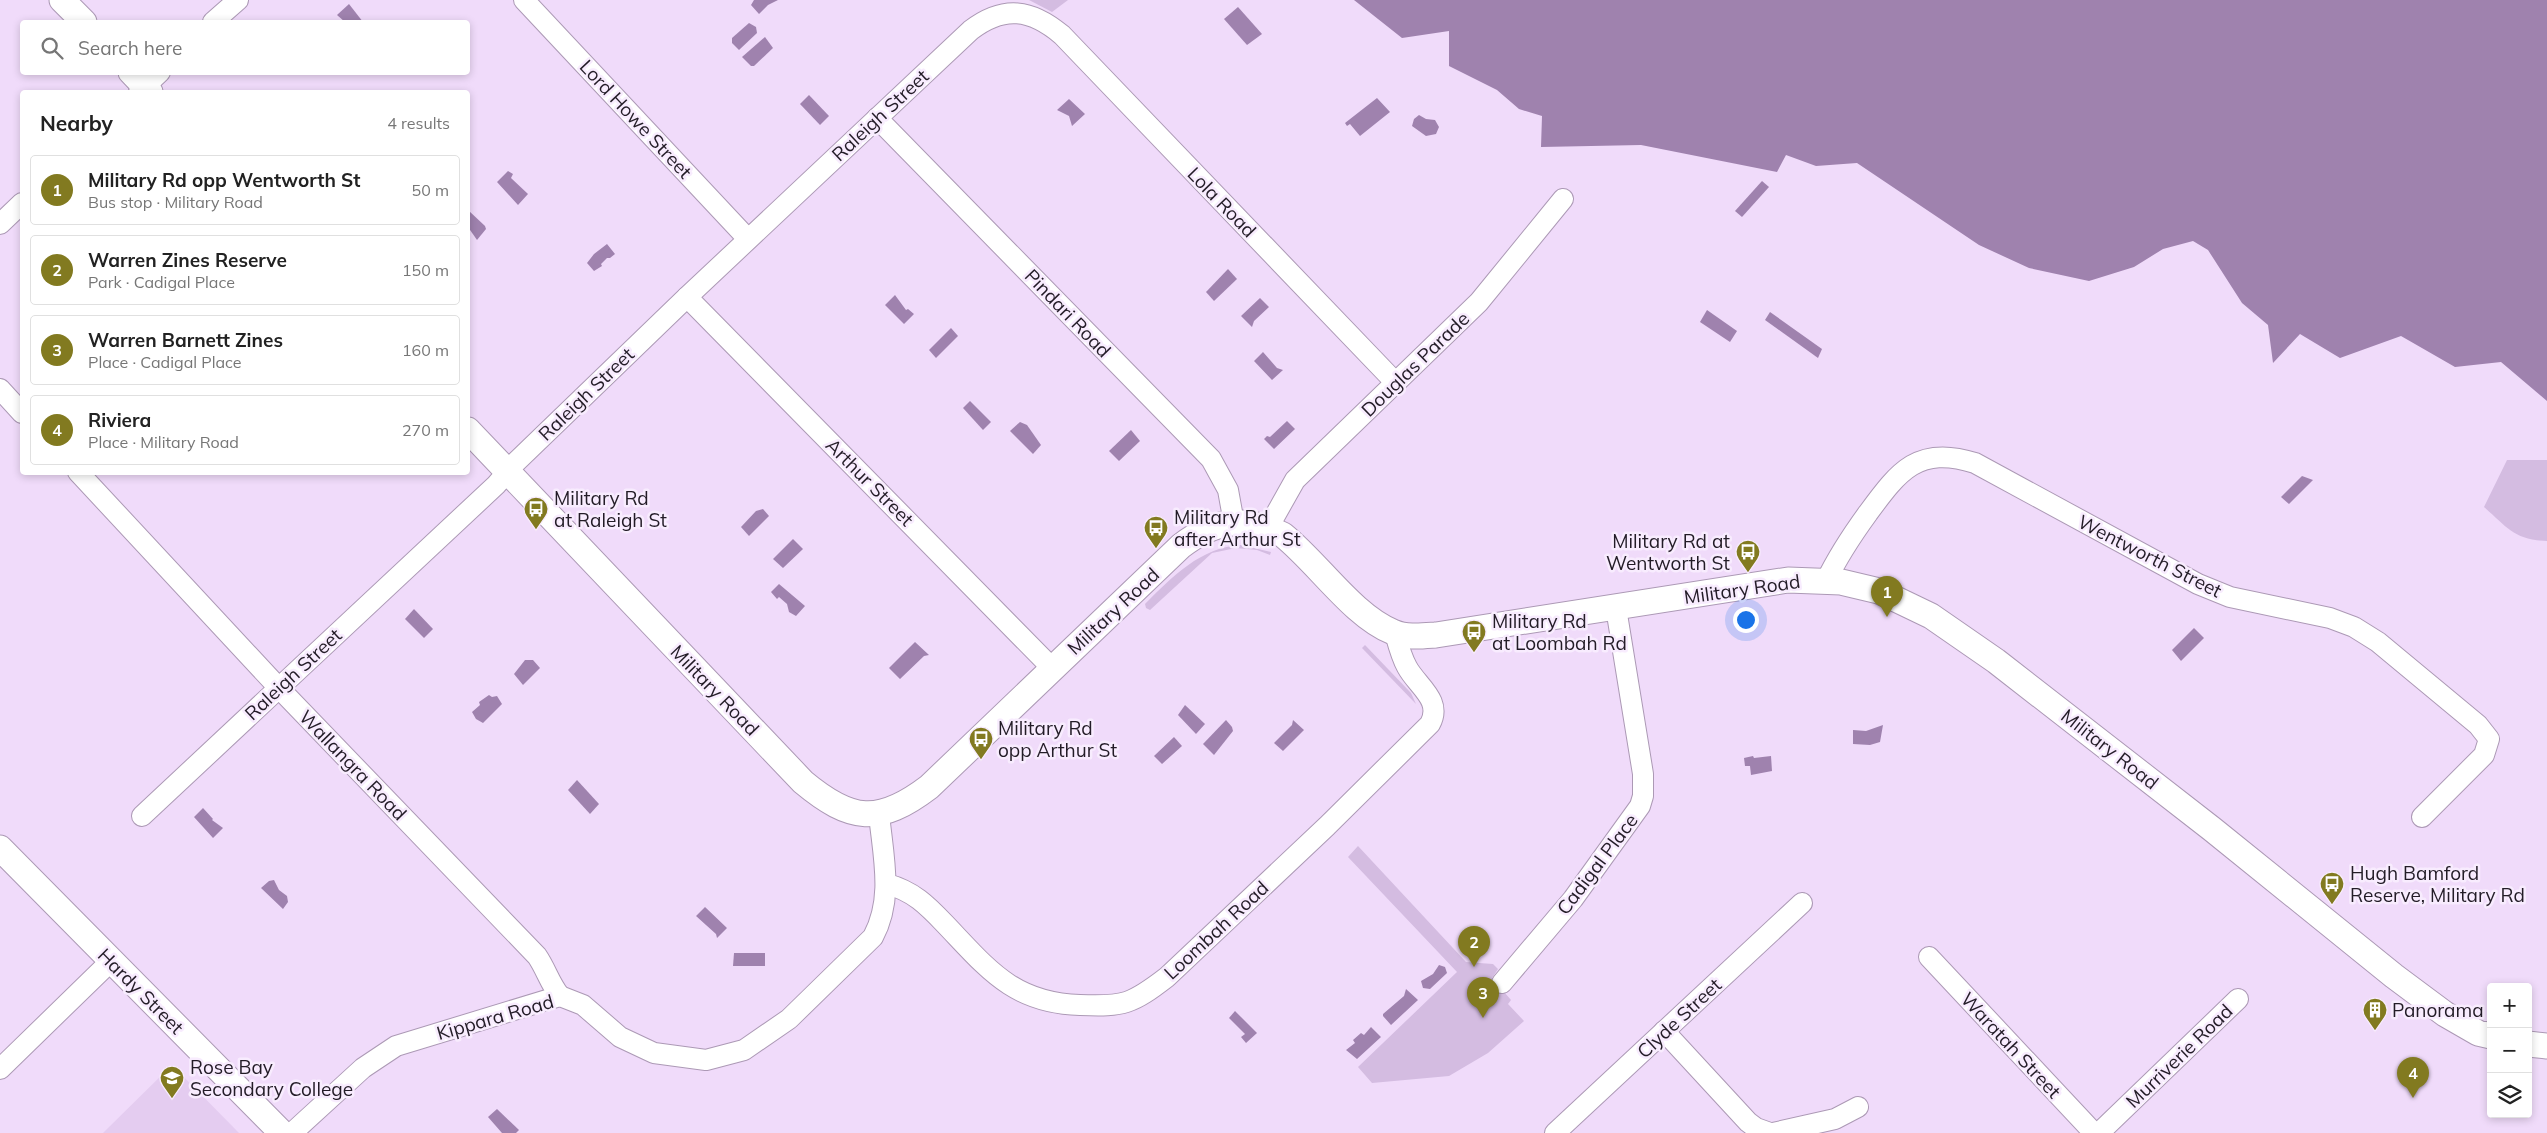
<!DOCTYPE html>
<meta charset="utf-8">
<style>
:root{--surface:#fff;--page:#f6f6f6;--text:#222;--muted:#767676;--line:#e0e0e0;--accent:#827a20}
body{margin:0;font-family:Mulish,sans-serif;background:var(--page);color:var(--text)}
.controls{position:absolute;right:15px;bottom:15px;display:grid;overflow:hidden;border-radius:5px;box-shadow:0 2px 8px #0003}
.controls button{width:45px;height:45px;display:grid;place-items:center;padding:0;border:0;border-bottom:1px solid var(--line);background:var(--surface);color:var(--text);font:25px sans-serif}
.you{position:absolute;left:1745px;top:619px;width:18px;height:18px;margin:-12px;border:4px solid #fff;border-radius:50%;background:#1a73e8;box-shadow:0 0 0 8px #1a73e833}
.badge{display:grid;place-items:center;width:32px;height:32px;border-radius:50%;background:var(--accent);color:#fff;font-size:16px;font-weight:700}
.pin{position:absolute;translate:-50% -41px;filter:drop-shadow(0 1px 2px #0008)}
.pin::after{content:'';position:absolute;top:26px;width:18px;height:15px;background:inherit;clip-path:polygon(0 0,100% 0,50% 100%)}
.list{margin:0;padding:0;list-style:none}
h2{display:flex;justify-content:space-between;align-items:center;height:65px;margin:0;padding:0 20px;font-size:21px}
h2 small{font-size:16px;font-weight:400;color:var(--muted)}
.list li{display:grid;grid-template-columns:32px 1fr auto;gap:15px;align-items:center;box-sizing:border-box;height:70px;margin:0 10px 10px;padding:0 10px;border:1px solid var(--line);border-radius:5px}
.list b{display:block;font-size:19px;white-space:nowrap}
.list p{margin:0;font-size:16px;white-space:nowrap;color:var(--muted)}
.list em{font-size:16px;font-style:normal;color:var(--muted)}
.icon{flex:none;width:28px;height:28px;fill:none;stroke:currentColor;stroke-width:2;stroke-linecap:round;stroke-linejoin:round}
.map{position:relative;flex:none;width:2547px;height:1133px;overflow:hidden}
.search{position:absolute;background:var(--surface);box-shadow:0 2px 8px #0003;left:20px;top:20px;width:450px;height:55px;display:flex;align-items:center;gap:12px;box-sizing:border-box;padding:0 18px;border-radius:5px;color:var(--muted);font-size:19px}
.panel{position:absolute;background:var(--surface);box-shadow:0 2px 8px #0003;left:20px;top:90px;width:450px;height:385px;border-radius:5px}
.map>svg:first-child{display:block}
.built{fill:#e4ccf0}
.green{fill:#d4bce1}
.water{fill:#9f82ae}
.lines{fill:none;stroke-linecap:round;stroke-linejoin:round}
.minor-casing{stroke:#ac99b5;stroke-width:22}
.tertiary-casing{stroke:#ac99b5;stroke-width:27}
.minor{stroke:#fff;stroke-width:20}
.tertiary{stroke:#fff;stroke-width:25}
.labels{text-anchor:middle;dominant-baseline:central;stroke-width:5;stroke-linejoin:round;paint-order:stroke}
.street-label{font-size:19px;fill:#231c27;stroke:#f8ecfe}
.poi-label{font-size:19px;fill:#231c27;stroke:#f8ecfe;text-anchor:start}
</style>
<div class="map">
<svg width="2547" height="1133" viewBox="0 0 2547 1133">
<rect width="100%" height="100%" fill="#f0dbfa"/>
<!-- built -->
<polygon class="built" points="172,1065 239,1133 103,1133"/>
<!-- green -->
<g class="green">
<polygon points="1029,0 1068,0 1052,12"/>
<path d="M2507 460H2547V541C2514 540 2507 527 2484 507Z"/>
<path d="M1241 545 1271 552 1270 555 1257 550 1236 548 1212 553 1150 610 1146 608 1145 604C1172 577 1201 547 1241 545Z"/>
<polygon points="1365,645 1411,693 1416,704 1362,648"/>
<polygon points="1358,846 1466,962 1493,964 1498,969 1492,978 1511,1000 1508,1004 1524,1021 1488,1053 1449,1076 1372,1083 1358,1067 1457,972 1348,857"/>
</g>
<!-- water -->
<g class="water">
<polygon points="754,0 778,0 768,5 759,14 751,5"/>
<polygon points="1354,0 2547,0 2547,401 2501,362 2455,367 2401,336 2340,358 2300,334 2273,363 2268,325 2242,303 2208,250 2193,241 2163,249 2134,267 2089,281 2029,268 1979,245 1857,163 1816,166 1786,155 1777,172 1641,145 1541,147 1542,116 1519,109 1497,90 1449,66 1449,31 1402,38"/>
<polygon points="349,4 363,22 345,22 337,15"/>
<polygon points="1238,7 1262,34 1247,45 1224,19"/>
<polygon points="749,23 756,27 757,33 739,50 732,43 732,38"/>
<polygon points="765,37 773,48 754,66 751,66 742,57"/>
<polygon points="809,95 829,116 820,125 800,104"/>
<polygon points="1377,98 1390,112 1360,136 1350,124 1347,126 1345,123"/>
<polygon points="1069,99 1085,114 1072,126 1069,116 1057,110"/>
<polygon points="1419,115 1426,119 1435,120 1439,127 1436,134 1426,136 1412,126 1414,119"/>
<polygon points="508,171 513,174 511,178 528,194 518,205 497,182"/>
<polygon points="1762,181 1769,187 1742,217 1735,211"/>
<polygon points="468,210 485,226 486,229 477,240 468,227"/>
<polygon points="607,244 615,254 610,258 607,258 601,264 602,266 594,271 587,263 594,254"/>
<polygon points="1228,269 1237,279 1214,301 1206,292"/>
<polygon points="895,295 906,310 908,309 914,314 904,324 885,305"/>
<polygon points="1260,298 1269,307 1254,321 1252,327 1241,316"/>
<polygon points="1707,310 1737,331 1730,342 1700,322"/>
<polygon points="1770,312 1822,349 1818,358 1765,320"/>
<polygon points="951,328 958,336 936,358 929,350"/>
<polygon points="1263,352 1277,368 1283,370 1272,380 1254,361"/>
<polygon points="970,401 991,422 983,430 963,408"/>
<polygon points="1287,421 1295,429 1274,449 1264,439 1267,436 1270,437"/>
<polygon points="1020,422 1027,425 1041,445 1033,454 1010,431"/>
<polygon points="1131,430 1140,441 1119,461 1109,451"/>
<polygon points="2302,476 2313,480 2289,504 2281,497"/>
<polygon points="763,509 769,516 749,536 741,527 756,511"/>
<polygon points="793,539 803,549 783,568 773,559"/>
<polygon points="779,584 805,606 796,616 789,612 787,604 779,597 777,599 771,592"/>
<polygon points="414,609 433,629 424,638 405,619"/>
<polygon points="2194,628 2204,638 2181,661 2172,650"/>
<polygon points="915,642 929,655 924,656 900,679 889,668"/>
<polygon points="525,660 533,660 540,668 523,685 514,674"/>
<polygon points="489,695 492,697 497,696 502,704 483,723 476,719 472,712 480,705 479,702"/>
<polygon points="1185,705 1205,724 1196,734 1178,715"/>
<polygon points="1226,720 1232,727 1233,731 1214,755 1203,744"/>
<polygon points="1293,720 1304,730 1283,751 1274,743 1292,725"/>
<polygon points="1883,725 1880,742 1870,745 1853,744 1853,730 1866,731"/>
<polygon points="1174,737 1182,746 1162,764 1154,756"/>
<polygon points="1753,756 1754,758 1771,756 1772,771 1751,775 1750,766 1745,766 1744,758"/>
<polygon points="577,780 599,804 590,814 568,790"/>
<polygon points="203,808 213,819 212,820 223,828 213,838 194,817"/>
<polygon points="274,880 279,890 287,896 288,902 283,909 261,888 269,881"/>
<polygon points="705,907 727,928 717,938 716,934 696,916"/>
<polygon points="734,953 765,953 765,966 733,966"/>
<polygon points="1439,965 1445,967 1447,973 1430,989 1423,988 1421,981 1433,974"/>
<polygon points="1406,989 1418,1000 1391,1025 1383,1016 1383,1014 1404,996"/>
<polygon points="1235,1011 1257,1033 1246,1043 1241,1037 1245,1034 1229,1018"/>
<polygon points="1371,1027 1381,1037 1357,1059 1346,1050 1355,1043 1353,1040 1361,1033 1364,1035"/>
<polygon points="497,1109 519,1130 516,1133 502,1133 488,1117"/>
</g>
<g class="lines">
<defs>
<g id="minor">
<polyline points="524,0 748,239"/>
<polyline points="213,22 238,0"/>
<polyline points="139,92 160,72"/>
<polyline points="877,118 1211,459 1228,490 1234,523"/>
<polyline points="0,224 22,203"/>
<polyline points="687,297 1052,668"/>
<polyline points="0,389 22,413"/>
<path d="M78 472 278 687 537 956C546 969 550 984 560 996"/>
<polyline points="1268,528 1295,480 1479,302 1563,199"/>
<path d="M1826 581C1838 556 1852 535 1868 513 1899 471 1918 445 1975 463L2198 584 2230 597 2330 618 2354 627 2378 642 2478 725 2489 739 2484 755 2422 817"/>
<path d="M142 816 496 485 516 462 687 297 971 30C1004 5 1031 9 1062 35L1395 382"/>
<path d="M887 884C913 891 927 905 945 924 988 969 1013 1003 1080 1005 1124 1007 1132 1004 1167 977L1327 826 1430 724C1443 700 1417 686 1407 667 1401 656 1398 644 1395 633"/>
<polyline points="1929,957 2094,1133"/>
<polyline points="1502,983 1573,899 1640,806 1643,796 1643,774 1616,608"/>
<polyline points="1664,1031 1748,1122 1756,1128 1770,1133"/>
<polyline points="0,1069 111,961"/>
<path d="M292 1133 363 1068 396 1046 560 996 583 1005 620 1037 654 1053 706 1060 744 1050 789 1019 873 937C894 898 883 856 879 814"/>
<polyline points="1555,1133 1802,903"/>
<polyline points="1773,1133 1835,1119 1858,1107"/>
<polyline points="2099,1133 2238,999"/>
</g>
<g id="tertiary">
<polyline points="62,0 84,22"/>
<polyline points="131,72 150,92"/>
<path d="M468 430 803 782C851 822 879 825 929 787L1181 546C1215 520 1243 515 1283 535 1318 563 1353 616 1393 632 1406 638 1422 636 1436 635L1788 580 1841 582 1879 591 1931 616 1996 661 2212 829 2394 976 2445 1014 2478 1033 2491 1036"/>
<polyline points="0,848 282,1133"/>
<polyline points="2528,1044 2547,1046"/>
</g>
</defs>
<!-- minor casing -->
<use href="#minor" class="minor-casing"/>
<!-- tertiary casing -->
<use href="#tertiary" class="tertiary-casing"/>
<!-- minor -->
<use href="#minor" class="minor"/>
<!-- tertiary -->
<use href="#tertiary" class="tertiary"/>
</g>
<!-- icons -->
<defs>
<symbol id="bus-pin" viewBox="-11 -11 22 30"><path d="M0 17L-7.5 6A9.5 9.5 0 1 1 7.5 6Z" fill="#827a20" stroke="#f8ecfe"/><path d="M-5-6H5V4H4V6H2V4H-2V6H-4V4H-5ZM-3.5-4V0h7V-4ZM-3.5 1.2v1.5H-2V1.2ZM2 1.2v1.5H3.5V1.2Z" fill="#fff"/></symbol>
<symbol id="building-pin" viewBox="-11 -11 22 30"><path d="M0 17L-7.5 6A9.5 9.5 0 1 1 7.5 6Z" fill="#827a20" stroke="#f8ecfe"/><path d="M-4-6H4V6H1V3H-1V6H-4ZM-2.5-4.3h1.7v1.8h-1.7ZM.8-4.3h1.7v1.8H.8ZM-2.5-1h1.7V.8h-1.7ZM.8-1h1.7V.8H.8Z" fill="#fff"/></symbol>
<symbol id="school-pin" viewBox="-11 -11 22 30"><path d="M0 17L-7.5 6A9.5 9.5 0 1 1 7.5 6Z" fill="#827a20" stroke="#f8ecfe"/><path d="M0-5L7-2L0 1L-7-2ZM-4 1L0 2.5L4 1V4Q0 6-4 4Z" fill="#fff"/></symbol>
</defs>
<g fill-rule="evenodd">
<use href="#bus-pin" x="522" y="495" width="28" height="38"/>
<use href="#bus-pin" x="1142" y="514" width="28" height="38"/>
<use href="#bus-pin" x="1734" y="538" width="28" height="38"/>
<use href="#bus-pin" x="1460" y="618" width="28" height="38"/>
<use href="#bus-pin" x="967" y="725" width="28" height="38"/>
<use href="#bus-pin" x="2318" y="870" width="28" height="38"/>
<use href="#building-pin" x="2361" y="996" width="28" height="38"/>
<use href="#school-pin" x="158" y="1064" width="28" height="38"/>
</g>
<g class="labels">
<!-- street labels -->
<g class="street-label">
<text transform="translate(880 115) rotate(-43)">Raleigh Street</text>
<text transform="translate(636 119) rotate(47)">Lord Howe Street</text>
<text transform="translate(1222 202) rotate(46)">Lola Road</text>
<text transform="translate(1068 313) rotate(46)">Pindari Road</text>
<text transform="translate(1415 364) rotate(-44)">Douglas Parade</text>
<text transform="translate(586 394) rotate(-44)">Raleigh Street</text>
<text transform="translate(870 482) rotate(45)">Arthur Street</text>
<text transform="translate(2150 556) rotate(27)">Wentworth Street</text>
<text transform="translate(1742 589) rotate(-8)">Military Road</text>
<text transform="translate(1113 611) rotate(-43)">Military Road</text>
<text transform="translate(293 674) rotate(-43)">Raleigh Street</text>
<text transform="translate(715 690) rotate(46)">Military Road</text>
<text transform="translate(2110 749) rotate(38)">Military Road</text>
<text transform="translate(353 765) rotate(46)">Wallangra Road</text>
<text transform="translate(1597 864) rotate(-53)">Cadigal Place</text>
<text transform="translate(1216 930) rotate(-43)">Loombah Road</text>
<text transform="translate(141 991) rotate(45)">Hardy Street</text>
<text transform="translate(495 1017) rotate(-16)">Kippara Road</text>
<text transform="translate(1679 1018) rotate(-43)">Clyde Street</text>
<text transform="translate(2011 1045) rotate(47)">Waratah Street</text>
<text transform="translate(2179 1056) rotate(-44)">Murriverie Road</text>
</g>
<!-- poi labels -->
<g class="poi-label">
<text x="554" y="498">Military Rd<tspan x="554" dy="22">at Raleigh St</tspan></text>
<text x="1174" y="517">Military Rd<tspan x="1174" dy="22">after Arthur St</tspan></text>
<text x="1730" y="541" text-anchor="end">Military Rd at<tspan x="1730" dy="22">Wentworth St</tspan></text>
<text x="1492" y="621">Military Rd<tspan x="1492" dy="22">at Loombah Rd</tspan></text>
<text x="998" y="728">Military Rd<tspan x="998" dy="22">opp Arthur St</tspan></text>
<text x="2350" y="873">Hugh Bamford<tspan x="2350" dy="22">Reserve, Military Rd</tspan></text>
<text x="2392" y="1010">Panorama</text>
<text x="190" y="1067">Rose Bay<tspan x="190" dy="22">Secondary College</tspan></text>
</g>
</g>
</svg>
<div class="controls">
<button>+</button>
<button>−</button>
<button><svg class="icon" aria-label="layers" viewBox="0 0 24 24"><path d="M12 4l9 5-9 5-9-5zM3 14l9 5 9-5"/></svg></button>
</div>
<div class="you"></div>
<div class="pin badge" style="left:1887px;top:617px">1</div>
<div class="pin badge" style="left:1474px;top:967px">2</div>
<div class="pin badge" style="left:1483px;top:1018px">3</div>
<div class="pin badge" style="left:2413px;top:1098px">4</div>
<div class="search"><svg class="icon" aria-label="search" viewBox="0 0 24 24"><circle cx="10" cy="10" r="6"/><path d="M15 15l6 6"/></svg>Search here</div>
<section class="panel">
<h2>Nearby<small>4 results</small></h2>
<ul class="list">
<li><span class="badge">1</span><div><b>Military Rd opp Wentworth St</b><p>Bus stop · Military Road</p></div><em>50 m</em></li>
<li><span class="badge">2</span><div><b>Warren Zines Reserve</b><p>Park · Cadigal Place</p></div><em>150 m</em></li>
<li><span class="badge">3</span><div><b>Warren Barnett Zines</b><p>Place · Cadigal Place</p></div><em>160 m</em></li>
<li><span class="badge">4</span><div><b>Riviera</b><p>Place · Military Road</p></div><em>270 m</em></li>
</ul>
</section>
</div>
